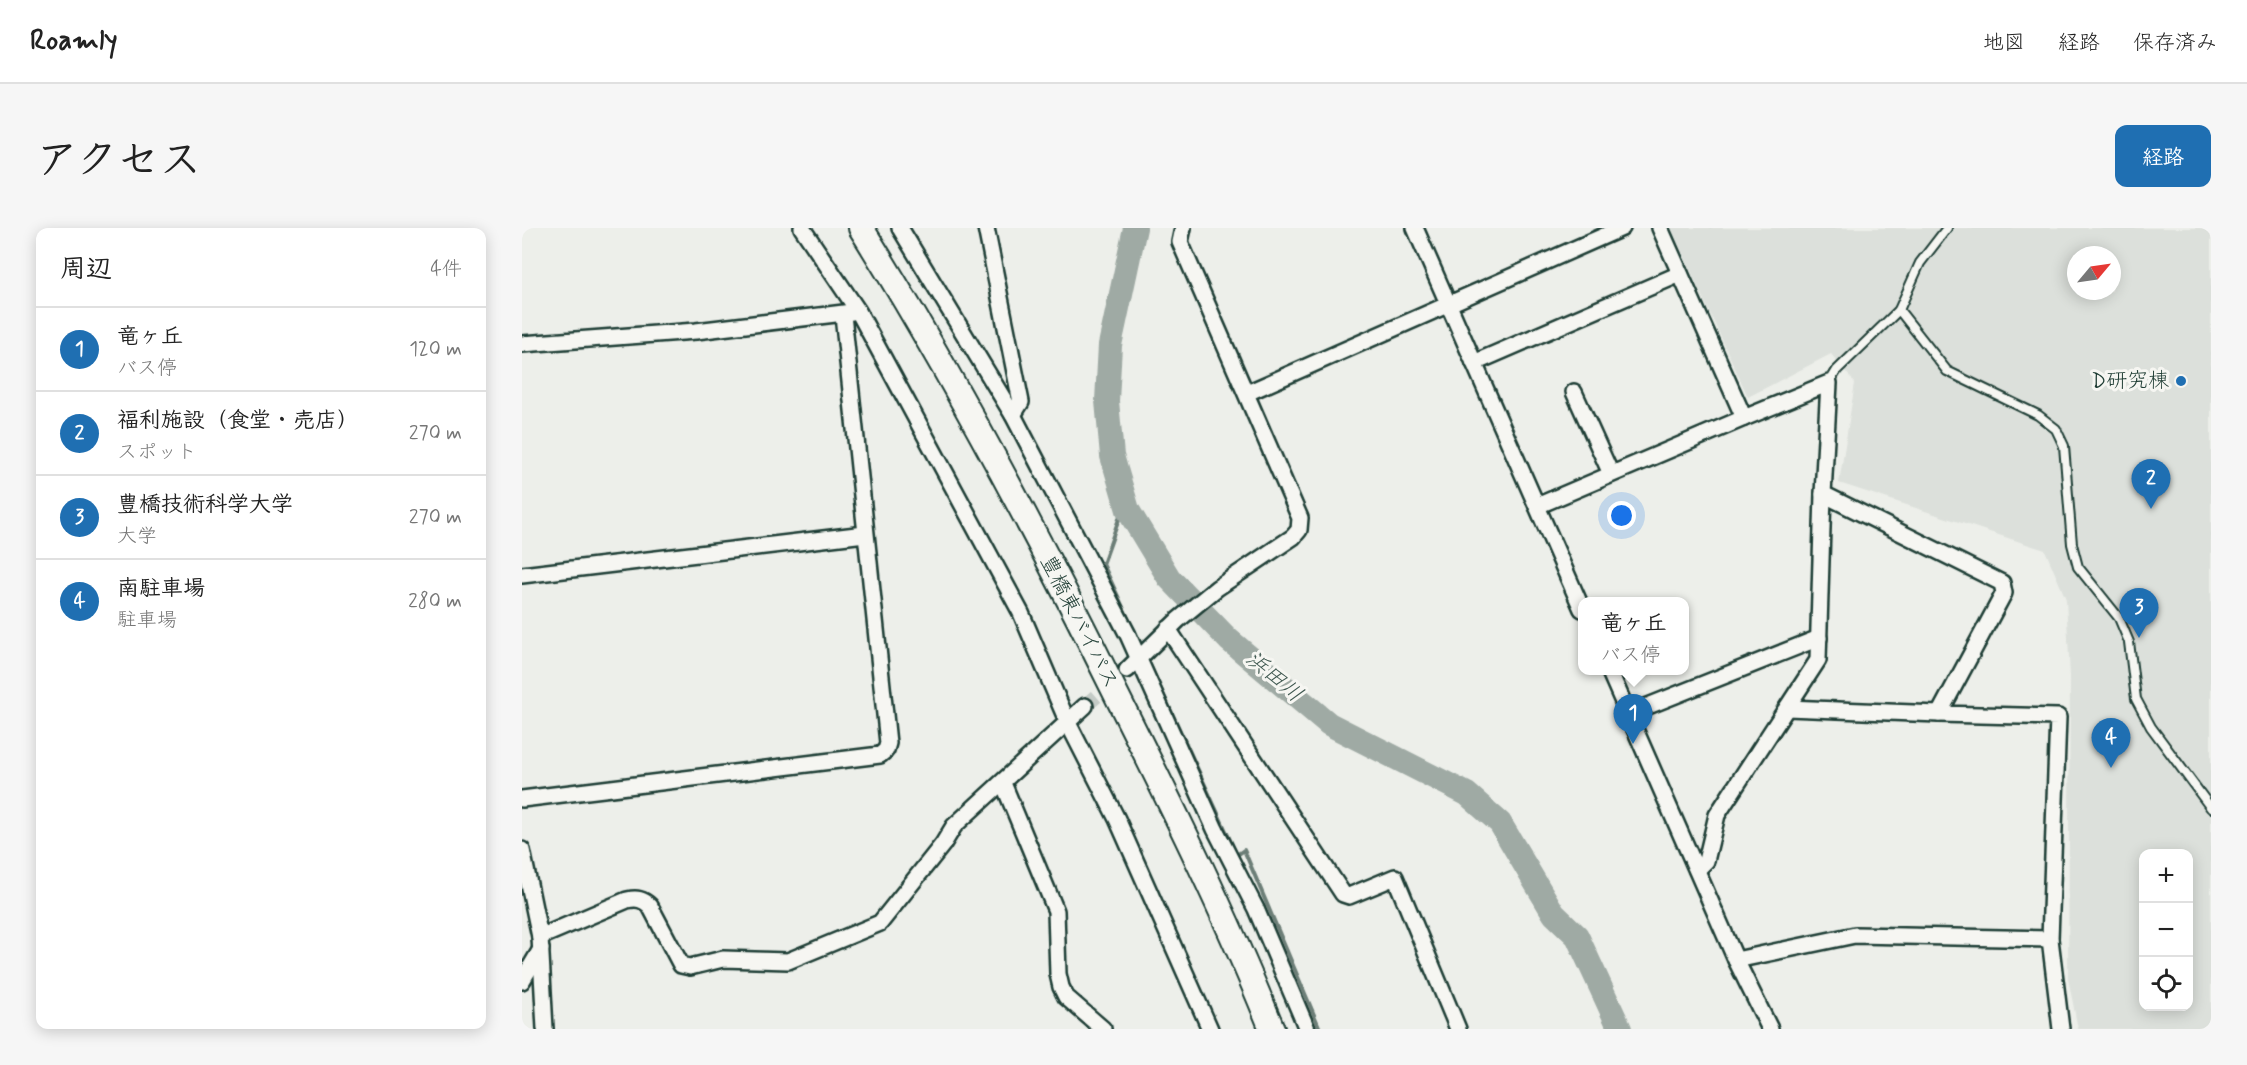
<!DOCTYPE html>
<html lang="ja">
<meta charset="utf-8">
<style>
:root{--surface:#fff;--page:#f6f6f6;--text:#222;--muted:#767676;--line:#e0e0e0;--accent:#1f6fb2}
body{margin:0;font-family:Mynerve,"Klee One",sans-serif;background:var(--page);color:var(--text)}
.controls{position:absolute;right:18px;bottom:18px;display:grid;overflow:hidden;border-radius:12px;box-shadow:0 3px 15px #0003}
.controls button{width:54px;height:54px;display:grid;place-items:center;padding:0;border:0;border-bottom:2px solid var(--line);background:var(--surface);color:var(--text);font:30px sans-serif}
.compass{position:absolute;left:1545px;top:18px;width:54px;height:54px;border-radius:50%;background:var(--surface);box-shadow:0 3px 15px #0003;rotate:61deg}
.you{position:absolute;left:1100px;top:288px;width:21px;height:21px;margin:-15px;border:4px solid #fff;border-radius:50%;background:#1a73e8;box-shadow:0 0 0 9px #1a73e833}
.badge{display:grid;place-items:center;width:39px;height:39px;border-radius:50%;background:var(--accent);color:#fff;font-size:20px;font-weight:700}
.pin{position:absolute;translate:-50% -50px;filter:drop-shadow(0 2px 3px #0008)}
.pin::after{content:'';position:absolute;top:32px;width:21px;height:18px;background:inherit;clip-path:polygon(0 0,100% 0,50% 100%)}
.popup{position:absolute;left:1056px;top:369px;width:111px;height:78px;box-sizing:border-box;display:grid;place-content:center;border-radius:12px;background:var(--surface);filter:drop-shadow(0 2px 4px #0005);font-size:20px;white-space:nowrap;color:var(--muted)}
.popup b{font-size:22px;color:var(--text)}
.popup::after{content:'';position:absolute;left:50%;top:100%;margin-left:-12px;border:12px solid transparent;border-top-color:var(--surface)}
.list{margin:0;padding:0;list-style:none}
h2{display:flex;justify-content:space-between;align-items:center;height:78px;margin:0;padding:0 24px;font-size:26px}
h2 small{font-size:20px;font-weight:400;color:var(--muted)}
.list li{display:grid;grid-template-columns:39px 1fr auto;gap:18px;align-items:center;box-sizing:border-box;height:84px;padding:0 24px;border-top:2px solid var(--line)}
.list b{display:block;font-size:22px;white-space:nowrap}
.list p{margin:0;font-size:20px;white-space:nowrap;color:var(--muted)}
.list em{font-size:20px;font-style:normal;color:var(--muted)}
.icon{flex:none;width:33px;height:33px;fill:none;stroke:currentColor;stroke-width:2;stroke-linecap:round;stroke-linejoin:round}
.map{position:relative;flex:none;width:1689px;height:801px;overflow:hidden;border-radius:12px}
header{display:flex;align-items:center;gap:36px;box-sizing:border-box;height:84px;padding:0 30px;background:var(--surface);border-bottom:2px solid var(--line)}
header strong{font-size:28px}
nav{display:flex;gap:33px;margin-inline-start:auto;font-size:21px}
.intro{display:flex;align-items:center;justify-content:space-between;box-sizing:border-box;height:144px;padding:0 36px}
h1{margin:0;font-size:42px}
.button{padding:15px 27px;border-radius:12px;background:var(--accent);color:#fff;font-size:21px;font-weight:700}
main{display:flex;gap:36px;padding:0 36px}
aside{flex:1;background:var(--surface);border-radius:12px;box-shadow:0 3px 15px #0003}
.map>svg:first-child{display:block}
.built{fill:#dce0db;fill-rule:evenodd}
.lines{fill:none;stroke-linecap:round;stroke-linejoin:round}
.stream{stroke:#6c7e77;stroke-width:4}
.river{stroke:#9faaa4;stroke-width:24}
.minor-tunnel{stroke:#c4cbc6;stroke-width:15;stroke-dasharray:15 8;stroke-linecap:butt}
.service-casing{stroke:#1f3d34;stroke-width:12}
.minor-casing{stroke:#1f3d34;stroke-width:20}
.trunk-casing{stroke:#1f3d34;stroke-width:28}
.service{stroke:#f6f6f2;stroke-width:8}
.minor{stroke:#f6f6f2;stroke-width:15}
.trunk{stroke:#f6f6f2;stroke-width:24}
.poi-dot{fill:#1f6fb2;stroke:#f6f6f2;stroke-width:2}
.labels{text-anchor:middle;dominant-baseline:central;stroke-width:6;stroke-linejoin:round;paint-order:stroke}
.poi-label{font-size:21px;fill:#1f3d34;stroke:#f6f6f2;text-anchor:end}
.street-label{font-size:21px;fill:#1f3d34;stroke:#f6f6f2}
.water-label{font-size:22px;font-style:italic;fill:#3f5850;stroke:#f6f6f2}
</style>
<header>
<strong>Roamly</strong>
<nav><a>地図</a><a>経路</a><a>保存済み</a></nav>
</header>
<div class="intro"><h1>アクセス</h1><a class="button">経路</a></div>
<main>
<aside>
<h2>周辺<small>4件</small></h2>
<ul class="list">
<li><span class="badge">1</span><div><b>竜ヶ丘</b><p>バス停</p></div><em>120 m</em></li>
<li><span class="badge">2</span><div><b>福利施設（食堂・売店）</b><p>スポット</p></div><em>270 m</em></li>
<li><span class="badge">3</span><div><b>豊橋技術科学大学</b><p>大学</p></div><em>270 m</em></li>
<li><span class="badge">4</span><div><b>南駐車場</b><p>駐車場</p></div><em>280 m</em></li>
</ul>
</aside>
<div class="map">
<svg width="1689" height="801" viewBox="0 0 1689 801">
<rect width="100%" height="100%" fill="#edefea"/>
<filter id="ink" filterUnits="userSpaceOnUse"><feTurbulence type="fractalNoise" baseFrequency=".0167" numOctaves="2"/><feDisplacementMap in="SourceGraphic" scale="12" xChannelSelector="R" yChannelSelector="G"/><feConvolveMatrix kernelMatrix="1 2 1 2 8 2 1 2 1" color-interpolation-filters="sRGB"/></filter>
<g filter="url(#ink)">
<!-- built -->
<path class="built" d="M1149 0H1689V801H1556L1546 750 1548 449 1544 371 1523 322 1317 255 1333 155 1309 126 1226 169ZM1554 27H1590V63H1554ZM1622 626H1666V778H1622Z"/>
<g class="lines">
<!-- stream -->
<g class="stream">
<polyline points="606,282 597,291 581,336 607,392"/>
<polyline points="628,437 715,627 722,622 798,801"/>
</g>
<!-- river -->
<polyline class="river" points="613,0 588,117 585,173 590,228 606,282 647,350 707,412 807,496 945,566 978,595 1032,686 1055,708 1098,801"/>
<!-- minor-tunnel -->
<polyline class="minor-tunnel" points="563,478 593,452"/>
<defs>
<g id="service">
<polyline points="1377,82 1425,143 1516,187 1534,201 1542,218 1550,316 1556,339 1597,390 1607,414 1614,471 1629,499 1689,580"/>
<polyline points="1307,155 1315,142 1377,82 1398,35 1425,0"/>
</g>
<g id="minor">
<polyline points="280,0 336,83 499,385 546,495 595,591 688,801"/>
<polyline points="378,0 491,187 606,407 693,601 734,681 785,801"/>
<polyline points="464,0 499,174 491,187"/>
<polyline points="893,0 1060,381"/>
<polyline points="1138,0 1222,190 1307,155 1301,266 1480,355 1482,365 1417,486 1536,489 1528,711 1539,801"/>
<polyline points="0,116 174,103 330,84"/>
<polyline points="952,135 1158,46"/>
<polyline points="1052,164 1089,246"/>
<polyline points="725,165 1100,0"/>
<polyline points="1015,278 1222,190"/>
<polyline points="0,347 343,306"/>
<polyline points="646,401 821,666 827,668 873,649 936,801"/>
<polyline points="605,442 656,392 695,360 771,309 777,302 778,290 658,14 661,0"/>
<polyline points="1087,442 1214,732 1248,801"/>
<polyline points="1265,480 1417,486"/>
<polyline points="1106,486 1297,410"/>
<polyline points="481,555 534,683 536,746 539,759 544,769 581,801"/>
<polyline points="0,571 358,527 364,522 366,515 321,87"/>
<polyline points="0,622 18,709 23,801"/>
<polyline points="1175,642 1184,633 1195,587 1296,432 1301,266"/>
<path d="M18 709 105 672C115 670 121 671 128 678L159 737 168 739 201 731 266 733 358 695 421 616 432 598 563 478"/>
<polyline points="1214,732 1333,707 1528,711"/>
<polyline points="0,753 19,721"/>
</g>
<path id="trunk" d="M339 0C434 152 518 312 597 472 651 580 705 689 750 801"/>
</defs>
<!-- service casing -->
<use href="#service" class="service-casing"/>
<!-- minor casing -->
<use href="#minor" class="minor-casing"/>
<!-- trunk casing -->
<use href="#trunk" class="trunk-casing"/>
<!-- service -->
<use href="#service" class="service"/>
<!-- minor -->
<use href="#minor" class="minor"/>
<!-- trunk -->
<use href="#trunk" class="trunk"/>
</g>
</g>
<!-- markers -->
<circle class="poi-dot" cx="1659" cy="153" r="6"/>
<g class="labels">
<!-- poi labels -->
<g class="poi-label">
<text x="1647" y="153">D研究棟</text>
</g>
<!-- street labels -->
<g class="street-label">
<text transform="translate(557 394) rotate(63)">豊橋東バイパス</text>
</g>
<!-- water labels -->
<g class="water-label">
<text transform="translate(752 449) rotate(40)">浜田川</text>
</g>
</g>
</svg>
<div class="controls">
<button>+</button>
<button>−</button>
<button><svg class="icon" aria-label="locate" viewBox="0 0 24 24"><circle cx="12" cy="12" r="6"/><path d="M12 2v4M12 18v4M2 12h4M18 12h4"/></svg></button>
</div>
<svg class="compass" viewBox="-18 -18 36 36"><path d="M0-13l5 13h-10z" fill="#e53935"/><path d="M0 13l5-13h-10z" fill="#767676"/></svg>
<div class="you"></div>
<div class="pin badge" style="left:1111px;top:516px">1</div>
<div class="popup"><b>竜ヶ丘</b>バス停</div>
<div class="pin badge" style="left:1629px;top:281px">2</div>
<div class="pin badge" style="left:1617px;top:410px">3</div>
<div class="pin badge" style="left:1589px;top:540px">4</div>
</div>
</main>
